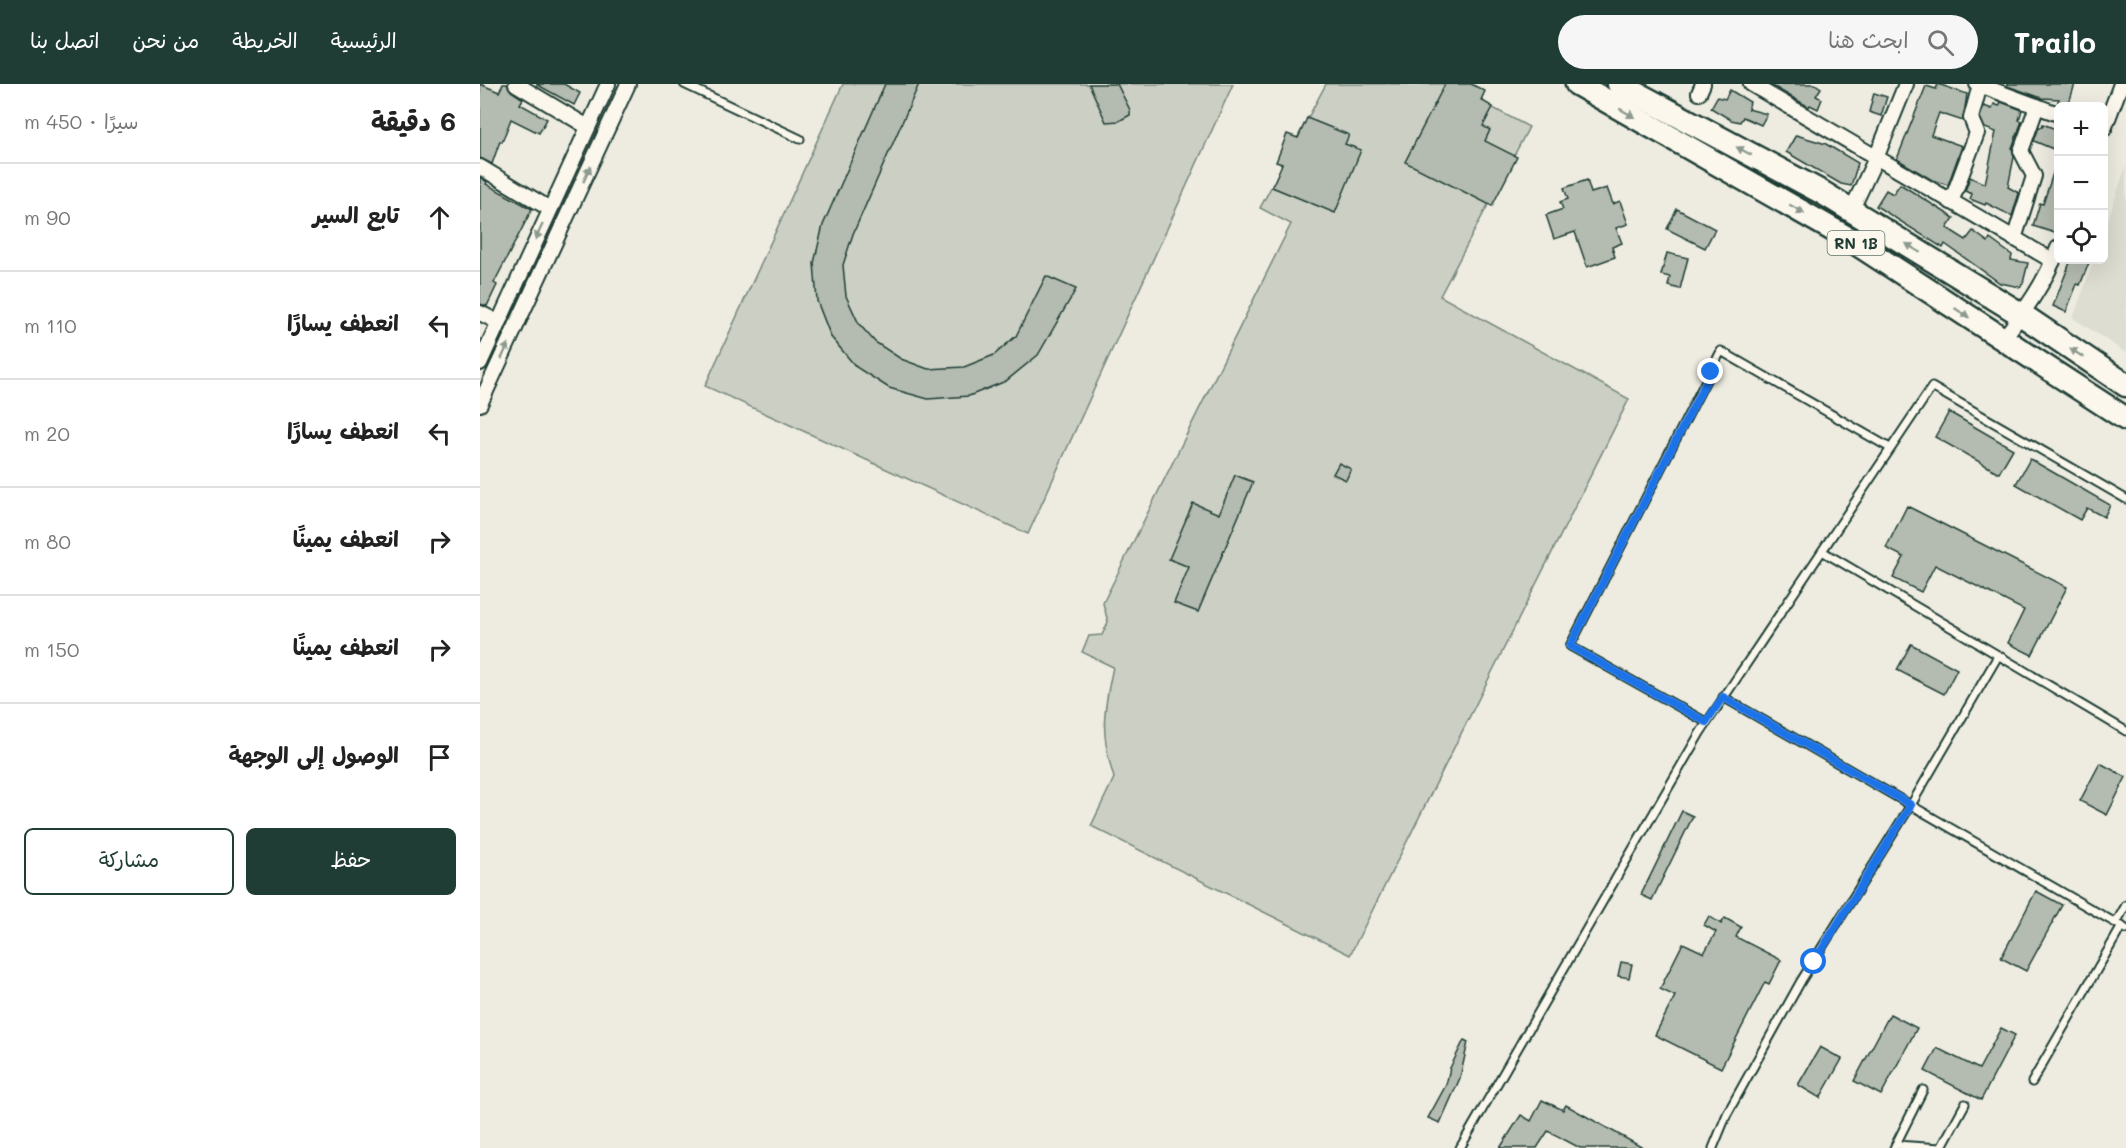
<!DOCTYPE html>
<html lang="ar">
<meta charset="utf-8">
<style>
:root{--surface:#fff;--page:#f6f6f6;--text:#222;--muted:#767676;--line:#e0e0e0;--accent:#1f3d34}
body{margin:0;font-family:Mali,"Playpen Sans Arabic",sans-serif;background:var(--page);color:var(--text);direction:rtl}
.controls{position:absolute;right:18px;top:18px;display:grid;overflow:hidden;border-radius:9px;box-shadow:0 6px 24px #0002}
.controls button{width:54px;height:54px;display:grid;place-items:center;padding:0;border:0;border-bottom:2px solid var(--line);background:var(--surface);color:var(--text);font:30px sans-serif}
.stop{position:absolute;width:18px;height:18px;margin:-14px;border:4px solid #1a73e8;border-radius:50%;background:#fff}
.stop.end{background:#1a73e8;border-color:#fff;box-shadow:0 2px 6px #0008}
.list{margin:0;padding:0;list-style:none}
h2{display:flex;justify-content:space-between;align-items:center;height:78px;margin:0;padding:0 24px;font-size:26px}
h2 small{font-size:20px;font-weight:400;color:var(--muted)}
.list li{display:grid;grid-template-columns:39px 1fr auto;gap:18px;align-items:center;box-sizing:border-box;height:108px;padding:0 24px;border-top:2px solid var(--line)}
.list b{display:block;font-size:22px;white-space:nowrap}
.list em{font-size:20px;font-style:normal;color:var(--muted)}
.actions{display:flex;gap:12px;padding:18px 24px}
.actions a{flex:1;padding:14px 0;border:2px solid var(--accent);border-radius:9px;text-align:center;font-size:21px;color:var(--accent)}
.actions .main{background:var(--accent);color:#fff}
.icon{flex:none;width:33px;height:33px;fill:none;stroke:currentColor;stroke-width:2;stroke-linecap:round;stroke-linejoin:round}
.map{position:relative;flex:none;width:1646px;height:1064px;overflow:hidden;direction:ltr}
header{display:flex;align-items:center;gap:36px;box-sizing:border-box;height:84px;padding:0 30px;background:var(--accent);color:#fff}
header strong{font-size:28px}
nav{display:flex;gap:33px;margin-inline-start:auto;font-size:21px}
.search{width:420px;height:54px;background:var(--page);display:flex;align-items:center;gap:15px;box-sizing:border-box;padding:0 21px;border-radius:33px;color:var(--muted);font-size:22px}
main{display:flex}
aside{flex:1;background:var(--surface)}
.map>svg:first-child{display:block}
.built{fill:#ddddd2}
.green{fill:#cbcfc4;stroke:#75867c;stroke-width:1.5}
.building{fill:#b4bbb0;stroke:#1f3d34;stroke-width:1.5}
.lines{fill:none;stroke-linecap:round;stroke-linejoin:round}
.lane-casing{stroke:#1f3d34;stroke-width:11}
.street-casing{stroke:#1f3d34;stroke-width:18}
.primary-casing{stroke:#1f3d34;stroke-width:27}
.lane{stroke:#fbf7ec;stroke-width:7}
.street{stroke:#fbf7ec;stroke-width:14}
.primary{stroke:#fbf7ec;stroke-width:22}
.oneway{fill:#8d9a90}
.route{stroke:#1a73e8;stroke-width:8}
.labels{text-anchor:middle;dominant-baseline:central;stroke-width:5;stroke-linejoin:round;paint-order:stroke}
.shield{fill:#fbf7ec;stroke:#61756b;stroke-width:1.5}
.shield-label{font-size:15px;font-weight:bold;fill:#1f3d34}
</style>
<header>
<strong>Trailo</strong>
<div class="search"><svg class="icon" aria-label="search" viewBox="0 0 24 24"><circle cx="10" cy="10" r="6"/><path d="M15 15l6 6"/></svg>ابحث هنا</div>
<nav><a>الرئيسية</a><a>الخريطة</a><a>من نحن</a><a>اتصل بنا</a></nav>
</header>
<main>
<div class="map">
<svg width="1646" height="1064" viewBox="0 0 1646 1064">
<rect width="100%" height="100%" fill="#eeece1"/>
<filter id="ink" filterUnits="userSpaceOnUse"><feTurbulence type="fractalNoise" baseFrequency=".0167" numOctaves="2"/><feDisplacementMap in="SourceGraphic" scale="12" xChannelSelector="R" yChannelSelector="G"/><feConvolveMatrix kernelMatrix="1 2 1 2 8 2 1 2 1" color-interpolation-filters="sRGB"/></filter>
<g filter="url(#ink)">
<!-- built -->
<polygon class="built" points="1646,82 1646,269 1593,234 1614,176 1624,176 1624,147"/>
<!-- green -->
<g class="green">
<polygon points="363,0 753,0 548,450 225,302"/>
<path d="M846 0H968L1049 43 960 212 1149 315 870 871 611 742 634 694C620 649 623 629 633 583L602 568 609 552 622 551 628 538 623 519 811 140 780 124Z"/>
</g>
<!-- building -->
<g class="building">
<polygon points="0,0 19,8 23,0 27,0 31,7 43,15 40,20 67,35 59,49 31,35 22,58 20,57 12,80 0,74"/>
<polygon points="56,0 84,0 100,9 94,21"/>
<polygon points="405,0 439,0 373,150 363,181 366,212 379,240 395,258 421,275 448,285 484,283 514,271 536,252 566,192 596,205 558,271 526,297 489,312 448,315 409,304 376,283 351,253 337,217 334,179 343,141"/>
<polygon points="609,0 637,0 650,26 650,31 639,37 626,38"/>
<polygon points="965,0 991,0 1005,7 1001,16 1013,23 1003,42 1010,46 1005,57 1037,73 1012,122 925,78"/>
<polygon points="1289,0 1335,0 1341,4 1336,12 1342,15 1338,25 1330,21 1329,23"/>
<polygon points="1458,0 1487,10 1483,37 1459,29 1451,51 1482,62 1468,101 1452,96 1417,75 1446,2 1456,5"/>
<polygon points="1528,0 1595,0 1588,22 1577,20 1579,15 1562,14 1527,2"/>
<polygon points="1250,6 1270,18 1268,25 1287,30 1281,41 1263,33 1260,38 1251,36 1231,24 1237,13 1245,15"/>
<polygon points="1394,9 1407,13 1401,32 1389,28"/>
<polygon points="1521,18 1542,26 1539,36 1542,37 1532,64 1534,73 1528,103 1539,109 1532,132 1506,119 1505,121 1490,115 1492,110 1485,107 1490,93 1505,100 1516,48 1505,44 1500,33 1504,22 1512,25 1514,20 1519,22"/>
<polygon points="827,34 869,51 865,60 881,66 855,129 792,103 802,80 796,78 807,50 818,54"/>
<polygon points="1563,40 1578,46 1578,67 1554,57 1559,43 1562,43"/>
<polygon points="1316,51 1346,60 1378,79 1371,102 1361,100 1306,68"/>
<polygon points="1576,80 1578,81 1578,139 1575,149 1553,142 1560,119 1563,120"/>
<polygon points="0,93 7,98 6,100 52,125 14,199 17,201 7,222 0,220"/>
<polygon points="1107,96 1111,109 1127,104 1133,120 1140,117 1148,140 1136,144 1142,159 1132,163 1135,173 1107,183 1095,148 1074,155 1066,131 1083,125 1080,118 1088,115 1084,104"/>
<polygon points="1420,100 1474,134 1467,144 1486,156 1493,147 1508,158 1510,155 1532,171 1531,176 1548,179 1543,199 1540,203 1520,199 1465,160 1463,164 1396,122 1406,106 1413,110"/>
<polygon points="1197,125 1235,145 1225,164 1187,145"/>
<polygon points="1187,169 1208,174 1200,205 1188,202 1190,193 1181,191"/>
<polygon points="1591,176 1610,176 1600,201 1597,200 1586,228 1573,222"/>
<polygon points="1469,328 1533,365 1519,389 1455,353"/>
<polygon points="1550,375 1630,421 1624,433 1607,424 1600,436 1536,400"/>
<polygon points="859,379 871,385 866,396 853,390"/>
<polygon points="755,391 773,398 718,528 694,519 709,483 689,475 713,419 739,430"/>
<polygon points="1427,422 1587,503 1552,571 1528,559 1544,526 1455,481 1441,508 1413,494 1424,473 1406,464"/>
<polygon points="1431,560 1477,585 1464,610 1417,586"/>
<polygon points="1620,679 1646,693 1627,731 1600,717"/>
<polygon points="1202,727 1213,732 1172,816 1161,811"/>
<polygon points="1556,807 1582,821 1546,887 1521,874"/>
<polygon points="1229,832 1241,840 1245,834 1261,843 1256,853 1301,876 1289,900 1285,898 1241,984 1175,951 1195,912 1180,905 1203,859 1224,869 1236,848 1224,841"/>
<polygon points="1141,878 1152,880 1149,894 1138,892"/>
<polygon points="1410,930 1437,944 1401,1011 1374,997"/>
<polygon points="1521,944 1535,951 1501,1016 1445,987 1457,964 1499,985"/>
<polygon points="984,956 988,958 980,994 960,1039 948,1034 966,1001 970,984"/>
<polygon points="1340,963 1362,975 1340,1014 1318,1001"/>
<polygon points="1062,1016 1083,1026 1086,1021 1163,1064 1100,1064 1068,1047 1057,1064 1020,1064 1041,1031 1051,1037"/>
</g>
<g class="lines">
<defs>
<g id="lane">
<polyline points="204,0 320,55"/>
<polyline points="1342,467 1646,647"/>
<polyline points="1243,613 1646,845"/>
<polyline points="1226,638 1090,562 1241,267 1410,364"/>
<polyline points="1636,839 1646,821"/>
<polyline points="1552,998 1642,842"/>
<polyline points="1416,1061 1461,1064 1485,1020"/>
<polyline points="980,1064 1220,649 1452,303 1646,415"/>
<polyline points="1233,1064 1247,1030 1321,897 1431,721 1518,572"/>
<polyline points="1414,1064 1443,1006"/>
</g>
<g id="street">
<polyline points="36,0 108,43"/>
<polyline points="1271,0 1573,177"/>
<polyline points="1497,0 1578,30"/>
<polyline points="1219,9 1223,0"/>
<polyline points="1624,45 1641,0"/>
<polyline points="0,83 70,125"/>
<polyline points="1471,118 1497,49 1491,34 1500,1"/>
<polyline points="1371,127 1396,74 1426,0"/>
<polyline points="1534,155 1554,92 1541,67 1557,22"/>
<polyline points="0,229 18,238"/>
<path d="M1522 256C1544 228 1566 198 1578 164"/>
<polyline points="0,279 128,0"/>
<polyline points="0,320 148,0"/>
</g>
<g id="primary">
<polyline points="1097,0 1371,156 1646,335"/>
<polyline points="1139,0 1343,109 1542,231 1646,301"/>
</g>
</defs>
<!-- lane casing -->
<use href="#lane" class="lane-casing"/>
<!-- street casing -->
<use href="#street" class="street-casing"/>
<!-- primary casing -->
<use href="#primary" class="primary-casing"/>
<!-- lane -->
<use href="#lane" class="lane"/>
<!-- street -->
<use href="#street" class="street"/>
<!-- primary -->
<use href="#primary" class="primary"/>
</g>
<!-- one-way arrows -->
<defs><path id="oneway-solid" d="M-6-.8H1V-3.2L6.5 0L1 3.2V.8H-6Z" transform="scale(1.5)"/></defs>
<g class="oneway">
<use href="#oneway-solid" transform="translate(1147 29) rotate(30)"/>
<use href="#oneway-solid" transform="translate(1264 67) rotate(-152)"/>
<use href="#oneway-solid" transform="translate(107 90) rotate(-65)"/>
<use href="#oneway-solid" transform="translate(1317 125) rotate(30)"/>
<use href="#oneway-solid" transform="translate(59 148) rotate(115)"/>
<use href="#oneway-solid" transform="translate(1433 164) rotate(-148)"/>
<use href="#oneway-solid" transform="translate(1482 229) rotate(33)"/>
<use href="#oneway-solid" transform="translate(25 267) rotate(-65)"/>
<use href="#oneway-solid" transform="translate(1597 269) rotate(-146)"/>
</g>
</g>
<g class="lines" filter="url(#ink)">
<!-- route -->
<polyline class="route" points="1231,288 1090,562 1226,638 1243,613 1431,721 1334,878"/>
</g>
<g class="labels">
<!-- shield labels -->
<rect class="shield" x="1347.5" y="147" width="57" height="24" rx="4.5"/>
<g class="shield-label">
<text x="1376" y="159">RN 1B</text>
</g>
</g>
</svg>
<div class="controls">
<button>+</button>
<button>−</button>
<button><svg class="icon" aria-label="locate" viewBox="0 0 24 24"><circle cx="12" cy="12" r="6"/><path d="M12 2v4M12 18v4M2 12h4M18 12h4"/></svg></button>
</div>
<div class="stop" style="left:1334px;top:878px"></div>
<div class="stop end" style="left:1231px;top:288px"></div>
</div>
<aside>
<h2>6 دقيقة<small>سيرًا · 450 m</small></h2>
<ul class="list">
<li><svg class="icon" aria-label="ahead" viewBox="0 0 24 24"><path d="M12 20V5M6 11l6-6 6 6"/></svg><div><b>تابع السير</b></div><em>90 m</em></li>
<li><svg class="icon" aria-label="left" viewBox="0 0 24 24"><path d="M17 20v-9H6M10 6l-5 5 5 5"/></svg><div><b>انعطف يسارًا</b></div><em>110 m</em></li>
<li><svg class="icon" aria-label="left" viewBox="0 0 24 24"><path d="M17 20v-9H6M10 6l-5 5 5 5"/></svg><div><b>انعطف يسارًا</b></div><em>20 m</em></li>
<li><svg class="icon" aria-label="right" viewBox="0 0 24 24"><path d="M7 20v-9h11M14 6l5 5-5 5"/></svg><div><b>انعطف يمينًا</b></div><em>80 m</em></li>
<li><svg class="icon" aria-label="right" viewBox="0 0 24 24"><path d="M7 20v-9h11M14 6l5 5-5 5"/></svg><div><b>انعطف يمينًا</b></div><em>150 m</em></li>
<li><svg class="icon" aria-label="arrive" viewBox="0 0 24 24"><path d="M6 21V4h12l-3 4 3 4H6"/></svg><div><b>الوصول إلى الوجهة</b></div></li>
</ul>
<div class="actions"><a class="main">حفظ</a><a>مشاركة</a></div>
</aside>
</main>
